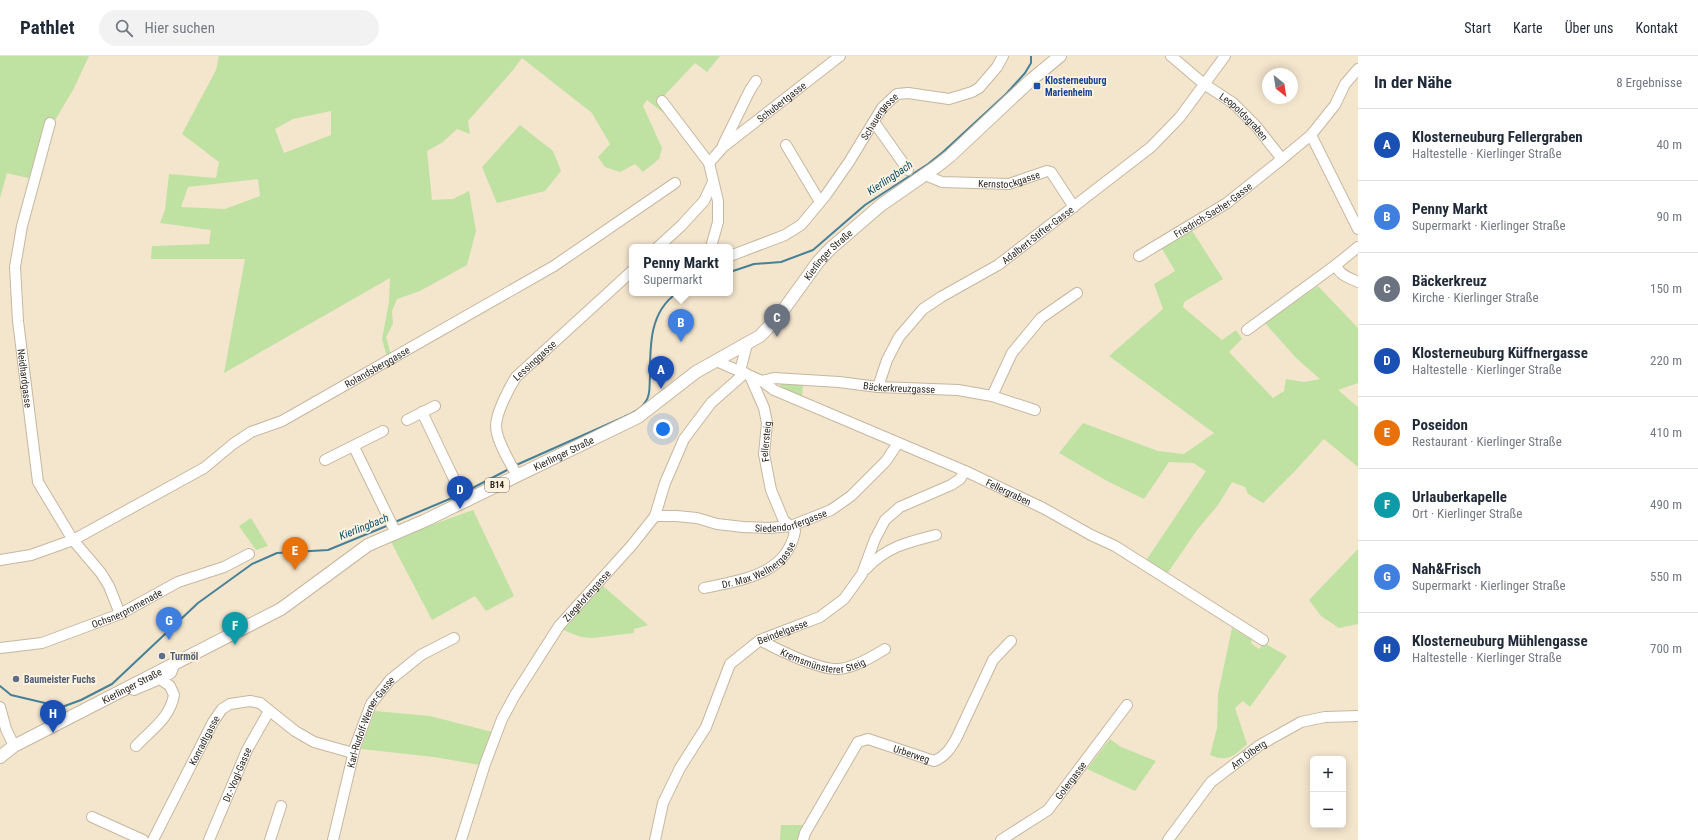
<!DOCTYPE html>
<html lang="de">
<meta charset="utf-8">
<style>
:root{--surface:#fff;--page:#f2f2f3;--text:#1f2937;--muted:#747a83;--line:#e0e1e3;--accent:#111827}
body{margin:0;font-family:"Roboto Condensed",sans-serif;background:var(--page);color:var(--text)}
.controls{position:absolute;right:12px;bottom:12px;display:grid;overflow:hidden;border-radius:6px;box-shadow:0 2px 10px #0003}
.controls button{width:36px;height:36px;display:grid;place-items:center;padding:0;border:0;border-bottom:1px solid var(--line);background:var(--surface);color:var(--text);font:20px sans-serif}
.compass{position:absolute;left:1262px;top:12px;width:36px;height:36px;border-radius:50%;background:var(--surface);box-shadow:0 2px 10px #0003;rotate:150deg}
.you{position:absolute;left:663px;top:373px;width:14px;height:14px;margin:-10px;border:3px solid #fff;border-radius:50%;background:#1a73e8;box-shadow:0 0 0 6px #1a73e833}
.badge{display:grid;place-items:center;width:26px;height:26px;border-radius:50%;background:var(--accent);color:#fff;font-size:13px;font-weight:700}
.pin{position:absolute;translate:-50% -33px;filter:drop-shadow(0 1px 2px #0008)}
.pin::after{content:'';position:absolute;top:21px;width:14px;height:12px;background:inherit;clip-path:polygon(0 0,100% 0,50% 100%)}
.popup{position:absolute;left:629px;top:188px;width:104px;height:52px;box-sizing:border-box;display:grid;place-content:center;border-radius:6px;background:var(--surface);filter:drop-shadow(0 1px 3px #0005);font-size:13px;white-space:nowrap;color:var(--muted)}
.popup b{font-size:15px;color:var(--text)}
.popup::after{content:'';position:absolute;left:50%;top:100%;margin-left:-8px;border:8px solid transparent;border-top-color:var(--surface)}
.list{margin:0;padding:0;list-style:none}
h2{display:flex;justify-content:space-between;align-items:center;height:52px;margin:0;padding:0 16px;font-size:17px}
h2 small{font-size:13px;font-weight:400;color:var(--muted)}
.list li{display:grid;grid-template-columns:26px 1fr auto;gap:12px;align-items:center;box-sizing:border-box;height:72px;padding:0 16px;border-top:1px solid var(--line)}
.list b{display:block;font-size:15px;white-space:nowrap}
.list p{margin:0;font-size:13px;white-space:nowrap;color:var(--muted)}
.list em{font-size:13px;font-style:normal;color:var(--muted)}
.icon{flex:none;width:22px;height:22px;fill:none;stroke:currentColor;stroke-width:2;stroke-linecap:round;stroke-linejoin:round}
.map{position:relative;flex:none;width:1358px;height:784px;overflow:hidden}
header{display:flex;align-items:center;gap:24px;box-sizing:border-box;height:56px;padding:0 20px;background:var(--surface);border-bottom:1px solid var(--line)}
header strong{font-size:19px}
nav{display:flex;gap:22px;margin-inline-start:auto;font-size:14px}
.search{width:280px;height:36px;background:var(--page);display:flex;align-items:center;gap:10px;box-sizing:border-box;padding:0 14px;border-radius:22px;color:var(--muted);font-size:15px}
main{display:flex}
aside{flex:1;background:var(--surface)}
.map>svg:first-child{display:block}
.green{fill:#bfe2a3;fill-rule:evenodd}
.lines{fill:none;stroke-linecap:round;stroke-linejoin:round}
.stream{stroke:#468198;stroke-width:2}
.minor-casing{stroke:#c6b7a0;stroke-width:12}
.major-casing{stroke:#c6b7a0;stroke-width:14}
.minor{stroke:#fff;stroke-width:10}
.major{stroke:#fff;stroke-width:12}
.transit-dot{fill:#1a4fb4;stroke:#fff2df;stroke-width:1.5}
.service-dot{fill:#5c6f8a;stroke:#fff2df;stroke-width:1.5}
.labels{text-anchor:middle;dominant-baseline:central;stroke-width:4;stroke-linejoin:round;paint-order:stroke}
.shield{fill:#fff2df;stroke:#6d6559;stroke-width:1}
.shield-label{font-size:9px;font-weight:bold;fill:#2e2920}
.transit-label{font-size:10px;font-weight:bold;fill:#164399;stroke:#fff2df;text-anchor:start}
.street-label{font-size:10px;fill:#2e2920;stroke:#fff2df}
.service-label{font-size:10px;font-weight:bold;fill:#4e5e75;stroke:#fff2df;text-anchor:start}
.water-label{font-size:11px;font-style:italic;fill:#0d556f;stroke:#fff2df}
</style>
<header>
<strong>Pathlet</strong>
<div class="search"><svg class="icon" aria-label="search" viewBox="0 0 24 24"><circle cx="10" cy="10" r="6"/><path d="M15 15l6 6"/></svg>Hier suchen</div>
<nav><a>Start</a><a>Karte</a><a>Über uns</a><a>Kontakt</a></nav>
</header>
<main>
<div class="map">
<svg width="1358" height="784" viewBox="0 0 1358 784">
<rect width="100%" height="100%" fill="#f4e5cd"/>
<!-- green -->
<g class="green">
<polygon points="0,0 89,0 73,34 55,64 51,79 32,123 7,117 0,142"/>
<path d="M219 0H720L707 16 695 7 662 42 666 59 647 44 643 50 662 92 659 103 643 116 635 108 620 116 605 111 598 101 610 88 592 57 522 2 513 14 468 65 470 78 457 73 443 86 427 95 432 144 453 143 469 135 476 175 467 209 420 235 397 243 392 255 393 268 386 281 391 299 387 301 382 283 389 246 390 222 224 317 245 203H151L152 190 209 188 211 174 160 167 165 154 169 118 216 122 219 106 182 78 216 14ZM331 55V79L284 97 275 73 293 63ZM258 123 260 140 225 153 181 151 188 131Z"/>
<polygon points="520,69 553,95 561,115 545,135 497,147 482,111"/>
<polygon points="1191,173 1223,223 1184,246 1183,251 1222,284 1236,274 1242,283 1229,296 1273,342 1284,335 1286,323 1304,326 1320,323 1297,303 1264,266 1318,230 1358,272 1358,327 1338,334 1358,351 1358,411 1324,383 1295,415 1263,447 1248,438 1245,431 1232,426 1218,449 1197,474 1167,518 1145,506 1206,415 1193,407 1169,406 1144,443 1107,425 1059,397 1083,367 1158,395 1184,398 1214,377 1109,300 1163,253 1154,228 1175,215 1161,191"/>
<path d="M783 327 803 329 802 340C795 338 783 336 780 329Z"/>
<polygon points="473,454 514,540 486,555 475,540 432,564 390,484"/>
<polygon points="251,462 268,490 256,494 239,470"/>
<polygon points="1358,493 1358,568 1339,572 1321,560 1309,544"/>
<polygon points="603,530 648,569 634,573 634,577 592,582 581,581 563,574"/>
<path d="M1232 572 1252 584 1251 587 1259 593 1264 587 1287 600 1250 651 1243 645 1235 652 1247 688C1233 701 1228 706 1210 699L1217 672 1218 638Z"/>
<polygon points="375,655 430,660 492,676 480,709 434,701 361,693"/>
<polygon points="1110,683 1121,691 1156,705 1135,735 1087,713"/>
<polygon points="781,769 804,769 799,784 780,784"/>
</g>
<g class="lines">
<!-- stream -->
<g class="stream">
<polyline points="730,216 754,208 781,206 813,194 865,149 928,108 943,96 1006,38 1025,17 1031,7 1031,0"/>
<path d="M514 410 624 361C632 357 642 353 646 345 651 338 649 329 650 321 650 291 649 256 677 237"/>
<polyline points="465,436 509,413"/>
<polyline points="395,466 459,439"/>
<polyline points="0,630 11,639 62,651 81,644 112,628 198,547 252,508 277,497 328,494 389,469"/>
</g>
<defs>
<g id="minor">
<path id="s1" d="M1171 0 1204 28 1233 47 1256 70 1282 103 1311 79 1358 173"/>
<polyline points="662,45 709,107 718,145 718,166 711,191"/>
<polyline points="874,66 908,114"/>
<path id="s2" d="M50 67 22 170 15 211 18 265 38 426 73 484 101 517 109 530 120 558"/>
<polyline points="1311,79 1335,49 1345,28 1358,13"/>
<polyline points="723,89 750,34 756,25"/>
<polyline points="786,89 820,146"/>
<path id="s3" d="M709 107 723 91 840 0"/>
<path id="s4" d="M925 119 942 126 1009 128 1047 115 1051 116 1074 151"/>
<polyline points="658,191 681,170 704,145 713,126"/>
<path d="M1358 191 1337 208C1336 218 1350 222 1358 226"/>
<path id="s5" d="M730 200 785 179 801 169 826 139 849 106 882 52 897 38 908 37 949 43 972 36 979 32 997 11 1003 0"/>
<path id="s6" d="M1139 200 1227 147 1282 103"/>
<polyline points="1247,274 1337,208"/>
<path id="s7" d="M716 305 762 325 774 334 965 415 1043 452 1091 479 1115 490 1263 584"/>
<polyline points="740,315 747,288"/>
<path id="s8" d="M762 325 774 322 839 326 878 331 958 334 992 340 1035 354"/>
<path id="s9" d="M878 331 887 304 899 281 923 253 941 241 998 209 1151 91 1180 61 1225 0"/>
<polyline points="992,340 1012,297 1041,262 1077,237"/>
<polyline points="422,356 465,446"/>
<polyline points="407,364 435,350"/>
<polyline points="354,391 396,477"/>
<polyline points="325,404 383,375"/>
<path id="s10" d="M517 419C510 407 496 384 496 370 496 357 509 332 516 321L632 215"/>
<path id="s11" d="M655 460H676L697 462 717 468 743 471 769 472 791 470 831 454 851 440 886 405 898 387"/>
<path id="s12" d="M0 504 31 499 73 484 204 412 233 388 251 376 282 365 554 210 675 127"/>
<path d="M866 513C886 491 908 486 936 479"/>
<path id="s13" d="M704 532C741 524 787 519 795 475L791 470 784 465 771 434 764 398 767 367 764 352 750 320"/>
<path id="s14" d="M760 584C778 594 817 613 837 613 852 613 872 601 885 593"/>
<path id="s15" d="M0 592 42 587 120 558 178 526 224 511 249 498"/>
<polyline points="160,623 171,617 175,607"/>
<path d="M128 631 134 634 160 623 170 630 174 639C170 662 152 673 136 690"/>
<polyline points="0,651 6,673 14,690"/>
<polyline points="92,761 143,784"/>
<path id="s16" d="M153 784 213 666 222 653 230 648 250 645 260 647 295 675 314 686 353 697"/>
<path id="s17" d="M209 784 247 694 269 655"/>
<polyline points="270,784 281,750"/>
<path id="s18" d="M333 784 355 691 371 648 390 624 421 599 454 582"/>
<path id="s19" d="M461 784 485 708 502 663 515 639 559 570 632 489 655 460 665 427 684 383 711 347 745 317"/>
<path id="s20" d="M655 784 663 747 680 712 706 671 730 608 760 584 820 561 844 543 862 518 875 483 885 464 900 451 951 429 960 423 965 415"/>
<path id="s21" d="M803 784 805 777 858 686 868 683 934 705C945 701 950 693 956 683L993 604 1011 585"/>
<path id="s22" d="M1001 784 1048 754 1127 649"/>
<path id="s23" d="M1168 784 1211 726 1260 689 1301 666 1325 661 1358 660"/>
</g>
<g id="major">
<path id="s24" d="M0 701 14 690 281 553 368 489 424 465 638 361 696 316 760 280 779 260 818 206 830 193 881 149 936 111 950 100 1031 24 1060 0"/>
</g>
</defs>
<!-- minor casing -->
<use href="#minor" class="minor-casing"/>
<!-- major casing -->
<use href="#major" class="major-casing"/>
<!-- minor -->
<use href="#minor" class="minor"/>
<!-- major -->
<use href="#major" class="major"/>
</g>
<!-- markers -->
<rect class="transit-dot" x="1033" y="26" width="8" height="8" rx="2"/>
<g class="service-dot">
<circle cx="162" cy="600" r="4"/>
<circle cx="16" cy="623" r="4"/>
</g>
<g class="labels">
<!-- shield labels -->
<rect class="shield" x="485" y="422" width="24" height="14" rx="3"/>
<g class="shield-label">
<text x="497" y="429">B14</text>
</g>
<!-- transit labels -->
<g class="transit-label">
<text x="1045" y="24">Klosterneuburg<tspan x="1045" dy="12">Marienheim</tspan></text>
</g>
<!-- street labels -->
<g class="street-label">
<text stroke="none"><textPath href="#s3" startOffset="95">Schubertgasse</textPath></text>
<text stroke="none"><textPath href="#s1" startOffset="95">Leopoldsgraben</textPath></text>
<text stroke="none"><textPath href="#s5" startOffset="212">Schauergasse</textPath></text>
<text stroke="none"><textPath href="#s4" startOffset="86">Kernstockgasse</textPath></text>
<text stroke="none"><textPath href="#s6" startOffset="87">Friedrich-Sacher-Gasse</textPath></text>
<text stroke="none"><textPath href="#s9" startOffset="228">Adalbert-Stifter-Gasse</textPath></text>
<text stroke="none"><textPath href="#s24" startOffset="978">Kierlinger Straße</textPath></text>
<text stroke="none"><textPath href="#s10" startOffset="132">Lessinggasse</textPath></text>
<text stroke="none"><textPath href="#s12" startOffset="427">Rolandsberggasse</textPath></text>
<text stroke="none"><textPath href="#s2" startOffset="260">Neidhardgasse</textPath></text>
<text stroke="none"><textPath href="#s8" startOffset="138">Bäckerkreuzgasse</textPath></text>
<text stroke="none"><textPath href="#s13" startOffset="213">Fellersteig</textPath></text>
<text stroke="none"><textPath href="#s24" startOffset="642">Kierlinger Straße</textPath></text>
<text stroke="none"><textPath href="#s7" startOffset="321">Fellergraben</textPath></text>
<text stroke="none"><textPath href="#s11" startOffset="138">Siedendorfergasse</textPath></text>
<text stroke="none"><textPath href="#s13" startOffset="61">Dr. Max Wellnergasse</textPath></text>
<text stroke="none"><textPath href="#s19" startOffset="278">Ziegelofengasse</textPath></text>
<text stroke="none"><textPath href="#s15" startOffset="134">Ochsnerpromenade</textPath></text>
<text stroke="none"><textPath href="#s20" startOffset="255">Beindelgasse</textPath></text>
<text stroke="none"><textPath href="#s14" startOffset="68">Kremsmünsterer Steig</textPath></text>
<text stroke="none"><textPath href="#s24" startOffset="150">Kierlinger Straße</textPath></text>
<text stroke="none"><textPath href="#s18" startOffset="125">Karl-Rudolf-Werner-Gasse</textPath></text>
<text stroke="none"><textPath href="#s16" startOffset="112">Konradtgasse</textPath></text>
<text stroke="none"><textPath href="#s21" startOffset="169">Urberweg</textPath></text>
<text stroke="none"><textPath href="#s23" startOffset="119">Am Ölberg</textPath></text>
<text stroke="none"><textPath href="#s17" startOffset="71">Dr.-Vogl-Gasse</textPath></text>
<text stroke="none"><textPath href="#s22" startOffset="93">Golergasse</textPath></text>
</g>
<!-- service labels -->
<g class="service-label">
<text x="170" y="600">Turmöl</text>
<text x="24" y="623">Baumeister Fuchs</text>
</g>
<!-- water labels -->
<g class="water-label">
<text transform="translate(890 122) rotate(-34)">Kierlingbach</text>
<text transform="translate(364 471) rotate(-22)">Kierlingbach</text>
</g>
</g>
</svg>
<div class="controls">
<button>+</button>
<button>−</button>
</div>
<svg class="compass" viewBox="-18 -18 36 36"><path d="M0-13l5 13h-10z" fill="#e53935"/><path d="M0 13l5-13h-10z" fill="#747a83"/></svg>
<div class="you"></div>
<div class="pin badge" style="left:661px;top:333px;background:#1a4fb4">A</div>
<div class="pin badge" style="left:681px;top:286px;background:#3f7fe0">B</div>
<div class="popup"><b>Penny Markt</b>Supermarkt</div>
<div class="pin badge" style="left:777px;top:281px;background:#6b7280">C</div>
<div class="pin badge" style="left:460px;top:453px;background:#1a4fb4">D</div>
<div class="pin badge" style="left:295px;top:514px;background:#e8710a">E</div>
<div class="pin badge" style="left:235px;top:589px;background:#0f9aa8">F</div>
<div class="pin badge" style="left:169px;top:584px;background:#3f7fe0">G</div>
<div class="pin badge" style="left:53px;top:677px;background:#1a4fb4">H</div>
</div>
<aside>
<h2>In der Nähe<small>8 Ergebnisse</small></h2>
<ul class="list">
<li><span class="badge" style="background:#1a4fb4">A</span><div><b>Klosterneuburg Fellergraben</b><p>Haltestelle · Kierlinger Straße</p></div><em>40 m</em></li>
<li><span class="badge" style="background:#3f7fe0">B</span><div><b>Penny Markt</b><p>Supermarkt · Kierlinger Straße</p></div><em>90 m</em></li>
<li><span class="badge" style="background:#6b7280">C</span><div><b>Bäckerkreuz</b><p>Kirche · Kierlinger Straße</p></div><em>150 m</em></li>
<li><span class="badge" style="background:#1a4fb4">D</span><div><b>Klosterneuburg Küffnergasse</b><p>Haltestelle · Kierlinger Straße</p></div><em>220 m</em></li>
<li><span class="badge" style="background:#e8710a">E</span><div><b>Poseidon</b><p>Restaurant · Kierlinger Straße</p></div><em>410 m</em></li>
<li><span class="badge" style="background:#0f9aa8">F</span><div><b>Urlauberkapelle</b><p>Ort · Kierlinger Straße</p></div><em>490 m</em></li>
<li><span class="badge" style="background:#3f7fe0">G</span><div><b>Nah&amp;Frisch</b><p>Supermarkt · Kierlinger Straße</p></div><em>550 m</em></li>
<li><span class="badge" style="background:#1a4fb4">H</span><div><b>Klosterneuburg Mühlengasse</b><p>Haltestelle · Kierlinger Straße</p></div><em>700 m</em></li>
</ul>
</aside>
</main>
